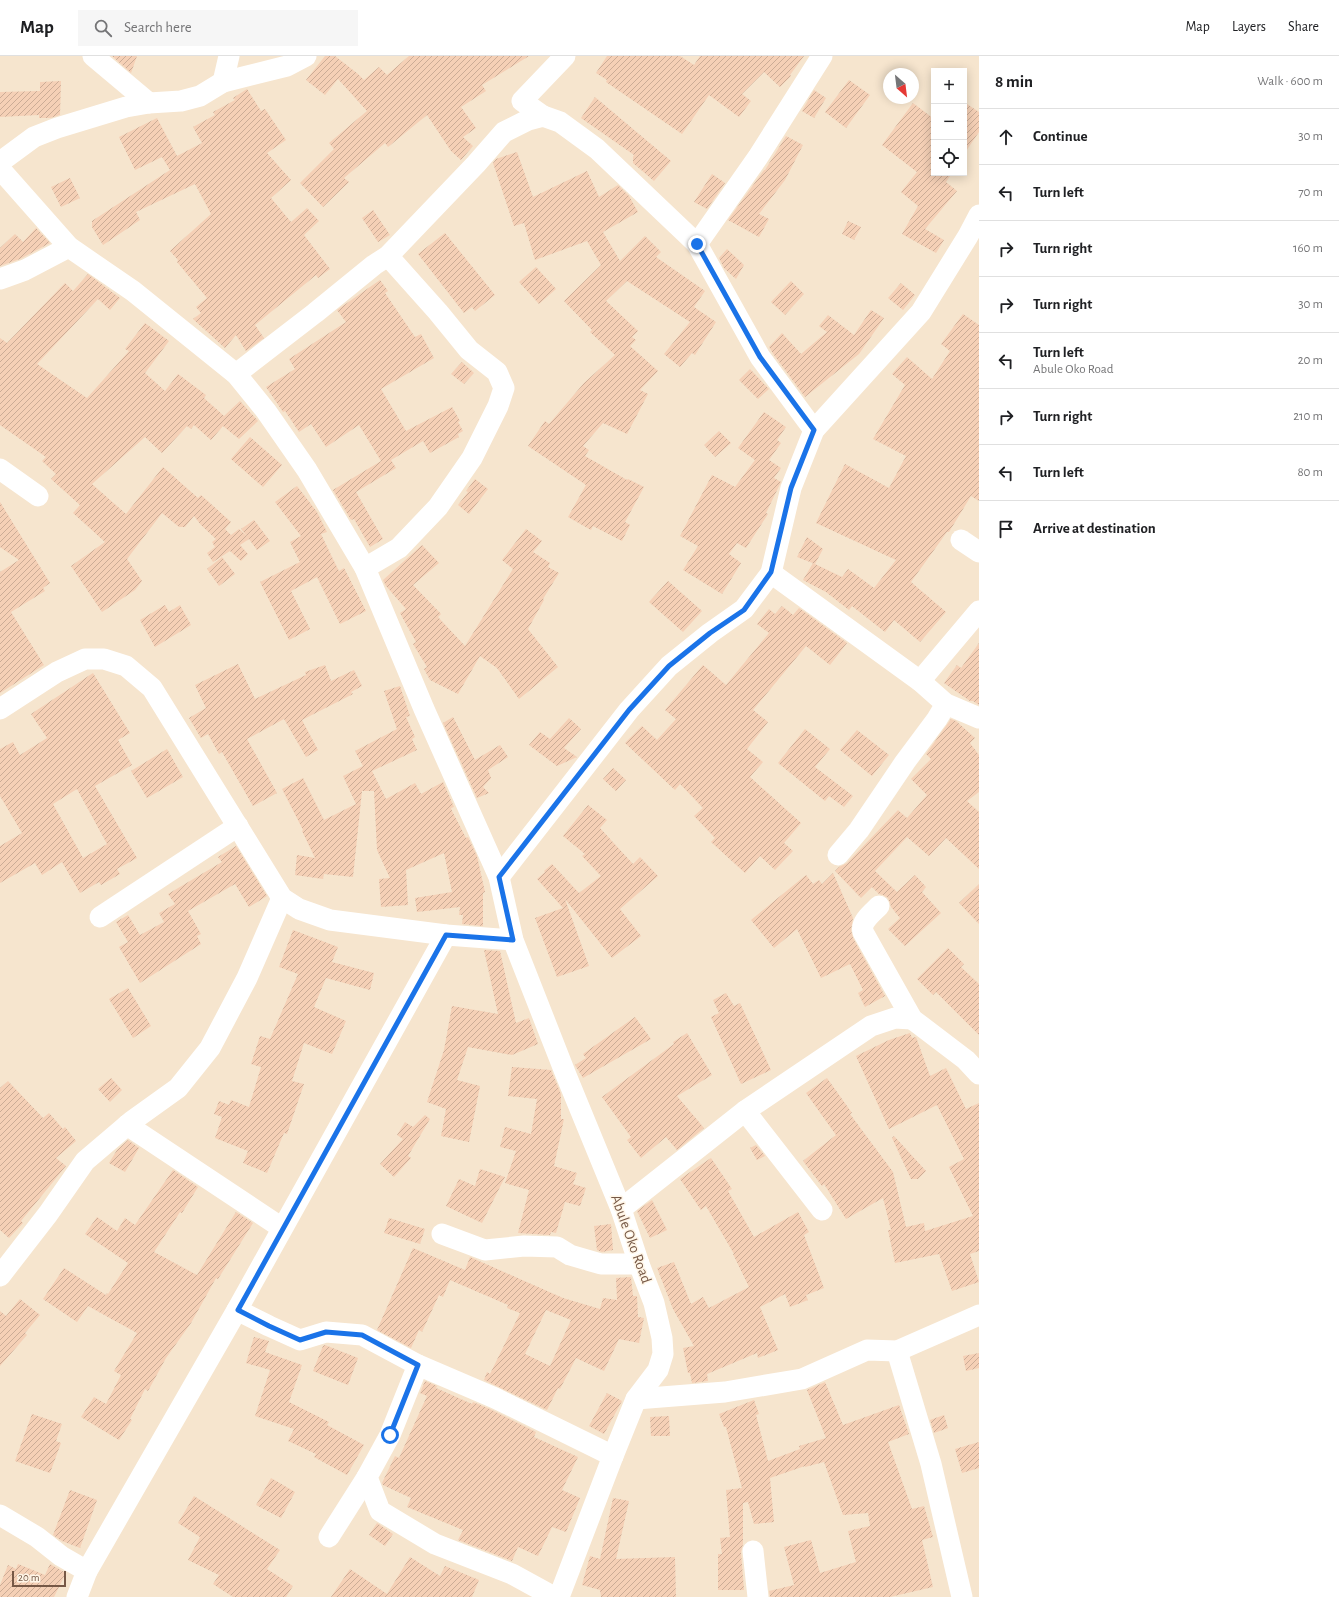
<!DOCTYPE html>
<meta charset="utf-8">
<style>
:root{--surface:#fff;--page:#f6f6f6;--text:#202124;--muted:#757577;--line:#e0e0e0}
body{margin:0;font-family:"Alegreya Sans",sans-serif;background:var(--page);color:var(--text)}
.controls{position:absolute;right:12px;top:12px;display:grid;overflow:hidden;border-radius:0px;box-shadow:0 2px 10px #0003}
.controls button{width:36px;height:36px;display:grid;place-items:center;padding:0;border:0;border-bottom:1px solid var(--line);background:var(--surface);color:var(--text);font:20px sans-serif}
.compass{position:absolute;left:883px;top:12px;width:36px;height:36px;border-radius:50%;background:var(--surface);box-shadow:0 2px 10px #0003;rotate:152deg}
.scale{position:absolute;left:12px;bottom:10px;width:54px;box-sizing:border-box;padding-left:4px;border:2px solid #765846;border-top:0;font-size:11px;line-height:14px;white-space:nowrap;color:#765846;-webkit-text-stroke:3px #fff6e8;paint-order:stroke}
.stop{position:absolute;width:12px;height:12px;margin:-9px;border:3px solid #1a73e8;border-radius:50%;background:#fff}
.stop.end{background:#1a73e8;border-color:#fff;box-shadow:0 1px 4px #0008}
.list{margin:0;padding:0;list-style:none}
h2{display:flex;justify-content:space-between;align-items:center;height:52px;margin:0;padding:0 16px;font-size:17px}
h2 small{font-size:13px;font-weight:400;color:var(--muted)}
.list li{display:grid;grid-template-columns:26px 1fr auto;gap:12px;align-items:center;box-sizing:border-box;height:56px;padding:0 16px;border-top:1px solid var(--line)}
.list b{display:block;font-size:15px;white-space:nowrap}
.list p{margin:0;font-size:13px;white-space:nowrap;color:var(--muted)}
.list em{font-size:13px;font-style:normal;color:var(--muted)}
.icon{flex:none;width:22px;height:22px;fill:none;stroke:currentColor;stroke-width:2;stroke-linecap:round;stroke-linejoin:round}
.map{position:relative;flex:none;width:979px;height:1541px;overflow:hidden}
header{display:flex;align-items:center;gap:24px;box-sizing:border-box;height:56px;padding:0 20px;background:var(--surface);border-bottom:1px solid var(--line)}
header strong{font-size:19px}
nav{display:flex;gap:22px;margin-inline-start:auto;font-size:14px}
.search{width:280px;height:36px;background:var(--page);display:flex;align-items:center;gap:10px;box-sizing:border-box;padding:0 14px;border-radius:0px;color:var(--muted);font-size:15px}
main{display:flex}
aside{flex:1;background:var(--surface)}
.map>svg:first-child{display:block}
.residential{fill:#f6e5ce;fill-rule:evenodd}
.building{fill:url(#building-hatch);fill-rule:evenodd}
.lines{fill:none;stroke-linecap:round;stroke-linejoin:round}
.minor{stroke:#fff;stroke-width:21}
.route{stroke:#1a73e8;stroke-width:5}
.labels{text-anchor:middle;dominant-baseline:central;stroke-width:3;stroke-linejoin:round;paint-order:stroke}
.street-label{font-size:15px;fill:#765846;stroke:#fff6e8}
</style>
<header>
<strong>Map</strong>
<div class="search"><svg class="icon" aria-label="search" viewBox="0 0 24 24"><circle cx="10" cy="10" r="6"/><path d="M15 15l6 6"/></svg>Search here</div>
<nav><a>Map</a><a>Layers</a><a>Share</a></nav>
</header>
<main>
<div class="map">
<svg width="979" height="1541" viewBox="0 0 979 1541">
<defs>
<pattern id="building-hatch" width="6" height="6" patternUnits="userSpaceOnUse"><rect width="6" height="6" fill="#f5d0b6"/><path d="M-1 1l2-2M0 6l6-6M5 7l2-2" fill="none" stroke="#cbac96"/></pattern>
</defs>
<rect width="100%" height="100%" fill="#fef3e0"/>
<!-- residential -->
<path class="residential" d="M0 0H979V1541H0ZM934 15H964V117H934ZM889 18H913V42H889Z"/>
<!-- building -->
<g class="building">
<polygon points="112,0 137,0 131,17"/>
<polygon points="325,0 335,0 358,18 364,24 379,11 387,19 409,0 529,0 482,29 486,35 461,51 476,72 463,81 473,90 461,104 451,95 427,59 388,91 385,87 344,122 349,126 323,151 300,127 334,93 329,87 367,55 338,23 325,39 306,24"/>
<polygon points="607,0 680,0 694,9 700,0 804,0 790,19 791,20 780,31 764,16 742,38 751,45 739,61 709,39 682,78 606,26 607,24 596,17"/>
<polygon points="849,24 870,39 846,72 825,56"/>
<polygon points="61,25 60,59 50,62 39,62 39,59 0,61 0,36 40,35 40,26"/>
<polygon points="247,33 261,55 265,53 286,84 267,97 291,124 271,142 291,166 307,152 319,165 304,179 330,213 318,222 316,219 255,269 264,282 246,295 236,279 225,292 193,263 201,257 196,251 207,242 177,206 178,204 170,195 211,158 195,128 136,156 140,164 103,189 92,171 92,165 170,114 162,101 135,114 119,81 157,62 177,100 202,87 193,71 215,59 213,56 235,44 233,42"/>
<polygon points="814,34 826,42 814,62 802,55"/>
<polygon points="595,41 671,105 654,125 633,107 633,101 634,99 581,62"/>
<polygon points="964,46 979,56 979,76 964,98"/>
<polygon points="913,47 934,63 934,117 952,117 946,126 957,135 925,173 944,184 936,197 902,178 918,150 901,136 917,116 882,89"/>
<polygon points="786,80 803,89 785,124 759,158 769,163 759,181 728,164 764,114 765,114"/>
<polygon points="517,96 533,141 587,115 599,141 618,129 629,140 638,156 603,176 620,205 645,180 661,196 656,201 705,235 694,251 716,266 695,299 692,297 680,311 664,298 690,266 627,225 606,245 638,275 632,281 636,284 630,290 658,315 640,334 648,338 627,378 603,367 583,390 589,394 585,400 627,424 628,423 644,431 625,466 630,469 622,485 593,470 591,474 568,461 586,429 528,390 545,365 549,368 584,327 615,299 590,276 592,274 564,245 601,209 587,185 535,204 524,167 514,170 493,107 496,103"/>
<polygon points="712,118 725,127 707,153 694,146"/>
<polygon points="70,122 80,142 61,151 51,131"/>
<polygon points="373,154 390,179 378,186 362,162"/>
<polygon points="848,165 861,171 854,184 842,178"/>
<polygon points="36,172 50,187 20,203 0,210 0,192 15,178 23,186"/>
<polygon points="445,177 495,239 475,255 472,251 464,257 418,198"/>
<polygon points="727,193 744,209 736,223 724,212 719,202"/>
<polygon points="536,211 556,233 539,248 519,226"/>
<polygon points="88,218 120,242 110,254 98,243 37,308 87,342 129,295 125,293 145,267 169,285 145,317 165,335 178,318 206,339 204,342 224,360 240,345 258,365 239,383 223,370 211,384 194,369 191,373 187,370 162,397 145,381 92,428 126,458 163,411 198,442 201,439 231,466 225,473 231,479 239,473 247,480 241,473 254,464 270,485 257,494 249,483 240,489 248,498 241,505 230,495 213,506 207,497 215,491 212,486 216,483 201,469 194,460 185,471 179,471 162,457 127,503 142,525 135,534 102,556 71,510 105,486 73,457 80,449 51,423 56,418 42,405 46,401 0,369 0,282 7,287 65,227 73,235"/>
<polygon points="380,224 388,235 385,237 415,281 421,278 434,302 381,333 406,375 452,351 460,365 458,366 463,375 458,378 459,381 430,397 423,385 391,404 396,412 356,436 383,483 370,491 354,463 351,464 333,434 381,405 359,369 326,391 311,368 299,376 285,355 283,356 266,331 295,313 289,303 346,266 337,254"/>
<polygon points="791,225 804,238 785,259 771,246"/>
<polygon points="901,227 915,239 903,254 888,242"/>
<polygon points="871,254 884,262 859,298 805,341 774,299 769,291 782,277 801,298 827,276 819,270 828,259 854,279"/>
<polygon points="963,258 979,269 979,445 971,440 949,476 947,476 911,526 946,556 920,586 894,564 885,576 852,550 849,554 826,536 803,524 813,507 842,521 848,513 874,532 896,504 816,467 845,408 889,432 906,400 873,383 905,329 892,318 907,301 932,323 950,295 941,288"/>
<polygon points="462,306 474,317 464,328 451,318"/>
<polygon points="750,313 769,333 758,343 739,324"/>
<polygon points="764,356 786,371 777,384 781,387 769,404 781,412 774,422 781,426 766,457 768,458 746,492 737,487 729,498 741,507 722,538 683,514 698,490 680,480 712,419 735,431 755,404 738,392"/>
<polygon points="719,375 731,387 715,401 704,389"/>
<polygon points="250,381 282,409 263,431 231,403"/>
<polygon points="475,423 488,433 469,458 458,449 468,436 466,435"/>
<polygon points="297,430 317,456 327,476 321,478 332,501 339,515 344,512 366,555 340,568 317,521 291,535 310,573 289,584 260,526 300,506 290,486 301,480 275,446"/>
<polygon points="0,446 50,527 43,532 45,535 11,556 44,609 0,637 0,516 19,504 0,491"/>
<polygon points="526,473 542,485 533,496 550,507 548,511 559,517 543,543 544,544 528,573 558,611 519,643 497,612 480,600 458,638 430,624 424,613 427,611 413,588 416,586 400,557 406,553 386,530 383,524 422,489 439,507 413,529 441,558 438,561 465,590 513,513 502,504"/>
<polygon points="807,481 823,493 815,508 797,501"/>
<polygon points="222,501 235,518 219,530 207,513"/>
<polygon points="668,525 702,555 683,576 649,546"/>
<polygon points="165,549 169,556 180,549 191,569 155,591 140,564"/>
<polygon points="782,550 793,559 799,552 847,587 830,609 806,590 753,654 768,666 747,693 763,706 750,721 801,767 784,787 793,795 775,814 760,800 745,817 711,786 715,782 694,760 703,752 680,728 675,734 625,687 642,670 657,684 676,663 665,654 703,609 726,629 769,577 757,568 769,553 775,558"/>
<polygon points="979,587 979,649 973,645 970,645 944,627 957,609 961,612"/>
<polygon points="238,608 255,643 306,619 305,616 325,609 331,625 354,614 362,630 351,636 353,638 302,664 318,694 306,701 284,663 247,683 277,737 253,750 222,696 219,698 208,678 201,682 189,662 206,652 195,629"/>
<path d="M93 617 130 677 118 684 132 709 95 730 137 802 117 813 120 818 101 829 99 826 80 837 62 806 42 819 35 807 0 827V790L22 777 0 740V693L13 686 20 699 47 682 31 658ZM77 733 107 788 83 802 53 748Z"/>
<polygon points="400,630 410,660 406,661 415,681 412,683 417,694 372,715 386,743 415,727 421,738 443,726 454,751 451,752 452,755 466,782 468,781 477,800 485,836 483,837 483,870 462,868 463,859 459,859 460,851 417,856 415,842 452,836 444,797 406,814 408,849 381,851 379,823 390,822 377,794 374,735 362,735 353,821 324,818 323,823 295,819 297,799 315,802 302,775 303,774 282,733 303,722 324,764 356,748 343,720 363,710 355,695 397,673 384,635"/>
<polygon points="453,661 475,704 500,689 508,701 488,714 491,722 483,731 489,737 477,742 443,667"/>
<polygon points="569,662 581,673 564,692 577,701 557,710 529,689 540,676 550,683"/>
<polygon points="951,663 956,665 975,682 970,687 979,699 979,736 967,745 979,756 979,813 946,782 929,800 907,781 875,815 897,836 915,819 926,831 922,836 941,857 905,890 888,873 900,862 891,851 890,847 888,842 883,839 879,838 872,831 861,842 835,815 839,811 847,807 898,754 907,762 927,739 911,723 931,703 926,698"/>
<polygon points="805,673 830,693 815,711 853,740 844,751 829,740 825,745 778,707"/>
<polygon points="857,674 889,699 872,720 840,694"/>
<polygon points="167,693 183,721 147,742 131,715"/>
<polygon points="613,712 626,724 616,735 603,723"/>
<polygon points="588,749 607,764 600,772 633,808 640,801 658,820 620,853 641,880 612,902 565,843 589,910 557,921 535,862 563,852 537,823 545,816 544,815 552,808 579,837 601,820 582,800 585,798 563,780"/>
<polygon points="236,790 267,840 249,851 235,828 188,855 201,878 197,880 201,888 140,927 119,891 128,886 116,866 128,859 140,879 164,866 159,857 175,848 168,838 222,806 218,801"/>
<polygon points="833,817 853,862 851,874 853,882 885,940 865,951 858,937 863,934 850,908 821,922 797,873 774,892 751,864 806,819 813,828 819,824 822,828"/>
<polygon points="979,828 979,868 959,847"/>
<polygon points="293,874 338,891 332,906 374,917 370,934 326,922 314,951 346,965 332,998 304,987 292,1025 304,1028 287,1078 284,1077 267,1117 243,1107 248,1095 215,1082 222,1061 214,1058 219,1045 229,1049 231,1044 249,1051 261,1011 251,1008 260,980 270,983 298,918 279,911"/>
<polygon points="948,892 964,908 961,911 979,928 979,979 936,936 933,939 917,923"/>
<polygon points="484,894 500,895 516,967 529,962 538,988 512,999 468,991 457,1024 480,1030 469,1086 441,1080 446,1053 427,1046 444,994 452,950 498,958"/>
<polygon points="128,932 151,970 133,982 109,943"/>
<polygon points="726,937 734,950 740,947 771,1014 741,1028 711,961 719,957 713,944"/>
<polygon points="635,961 651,983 583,1022 575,1009 586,1002 583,998"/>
<polygon points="687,977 712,1019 677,1040 704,1072 677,1094 666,1081 641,1102 627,1084 631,1081 602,1041 674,988 673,986"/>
<polygon points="910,977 912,982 916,981 930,1020 946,1012 966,1053 979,1047 979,1195 970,1198 979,1226 952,1235 939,1198 895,1207 888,1174 891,1174 883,1142 846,1163 824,1128 822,1130 803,1105 836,1079 806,1037 827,1022 852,1057 850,1058 893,1116 906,1171 924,1167 925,1175 973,1160 949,1111 964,1103 937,1049 889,1073 856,1000 889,984"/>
<polygon points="512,1011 551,1014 561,1038 561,1063 564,1063 554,1110 577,1117 573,1128 586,1132 580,1150 565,1146 556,1177 551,1176 550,1179 518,1177 529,1134 505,1127 516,1095 500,1091 505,1071 531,1078 537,1043 508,1040"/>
<polygon points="111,1022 122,1034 110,1046 98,1033"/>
<polygon points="8,1025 43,1062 49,1057 63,1073 65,1071 76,1085 56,1102 66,1110 21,1165 23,1167 9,1182 0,1174 0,1032"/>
<polygon points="425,1059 430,1063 408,1100 411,1102 394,1121 380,1108 403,1083 397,1079 405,1066 413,1071"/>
<polygon points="894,1080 926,1115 918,1123 911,1123 892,1082"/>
<polygon points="128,1084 139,1092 125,1116 109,1107 117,1094"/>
<polygon points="756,1089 765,1100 757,1104 750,1092"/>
<polygon points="711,1102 732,1133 728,1135 754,1181 798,1156 809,1176 804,1179 824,1232 806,1239 808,1244 790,1251 785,1238 760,1251 778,1294 758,1302 757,1297 707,1318 708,1325 692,1327 690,1317 688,1317 683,1292 694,1290 673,1253 657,1212 674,1206 691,1248 703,1241 709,1252 749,1231 733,1198 734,1198 706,1150 701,1154 680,1123"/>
<polygon points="480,1113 505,1121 482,1167 446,1150 459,1123 475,1130"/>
<polygon points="173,1114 198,1131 182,1157 180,1156 154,1196 197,1219 236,1156 253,1167 218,1223 216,1222 191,1267 166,1302 148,1335 145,1333 130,1363 132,1364 119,1384 81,1361 94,1341 106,1348 121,1319 114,1315 137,1277 88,1250 77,1266 43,1243 64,1212 106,1239 107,1237 108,1238 128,1207 85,1178 97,1161 117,1175 125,1162 135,1169"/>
<polygon points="652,1144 667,1174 650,1182 637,1155"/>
<polygon points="389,1162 425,1173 420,1188 384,1177"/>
<polygon points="611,1168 613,1194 602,1196 597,1194 594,1170"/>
<path d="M413 1192 465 1214 470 1201 563 1242 600 1253 603 1242 617 1244 616 1222 631 1221 633 1240H637L638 1261 644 1262 639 1287 619 1283 604 1315 576 1302 560 1333 558 1332 547 1354 484 1324 487 1316 490 1318 520 1257 507 1252 508 1249 450 1224 443 1241 439 1239 422 1276 419 1274 411 1292 377 1274ZM546 1254 571 1264 550 1310 525 1298Z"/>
<polygon points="20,1243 40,1259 25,1277 27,1279 0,1310 0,1255 6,1260"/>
<polygon points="254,1281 269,1285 265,1296 302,1309 289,1346 329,1366 327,1369 364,1389 347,1419 314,1401 316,1398 288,1385 294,1373 255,1360 270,1314 246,1307"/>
<polygon points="325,1289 358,1302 348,1329 313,1315 323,1290"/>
<polygon points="979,1297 979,1312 966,1315 963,1300"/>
<polygon points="425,1325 437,1330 436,1332 472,1348 473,1346 490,1353 536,1376 534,1381 578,1401 562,1434 580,1442 566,1476 552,1471 538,1500 518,1491 512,1505 458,1484 463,1474 407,1451 411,1442 383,1429 382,1427 395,1400 399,1402 427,1340 420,1337"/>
<polygon points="825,1326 843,1369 899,1349 909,1378 888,1386 912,1453 924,1450 933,1481 922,1484 933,1531 890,1541 770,1541 769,1535 794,1529 784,1491 811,1484 820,1517 856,1506 848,1475 870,1470 868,1457 843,1459 824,1406 805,1411 805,1410 770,1422 774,1466 754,1468 748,1446 743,1447 743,1488 741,1496 744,1534 718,1534 718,1498 722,1498 720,1482 730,1481 726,1434 742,1432 726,1371 724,1371 719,1358 754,1344 759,1358 756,1359 768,1405 800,1393 799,1390 826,1382 807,1334"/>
<polygon points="607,1337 622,1345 604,1378 589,1370"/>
<polygon points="32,1358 62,1368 56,1385 61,1387 50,1417 15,1405"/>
<polygon points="944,1359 948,1372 934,1377 930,1364"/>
<polygon points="669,1360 670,1380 651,1380 650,1361"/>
<polygon points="979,1386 979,1412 962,1417 955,1393"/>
<polygon points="271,1422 295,1436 281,1462 256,1449"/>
<polygon points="70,1434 97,1444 80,1492 62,1485 53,1479"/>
<polygon points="194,1440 280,1494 267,1513 293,1530 286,1541 233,1541 213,1528 219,1519 188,1504 200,1481 178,1467"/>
<polygon points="613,1442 629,1445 616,1503 675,1501 676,1541 601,1541 600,1534 582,1529 590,1500 600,1503"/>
<polygon points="377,1467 393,1478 385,1490 369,1479"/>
<polygon points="410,1501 440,1520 445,1510 479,1524 472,1541 331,1541 350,1513 387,1538"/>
<polygon points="18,1508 45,1519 50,1508 66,1517 54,1541 0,1541 0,1529 8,1509 16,1513"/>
</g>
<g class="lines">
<!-- minor -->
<g class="minor">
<polyline points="93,0 149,47"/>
<polyline points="223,26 229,0"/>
<polyline points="543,60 522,45 565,0"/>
<polyline points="0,106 34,81 57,72 126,51 149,47 181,45 200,40 223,26 287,10 306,0"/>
<polyline points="0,113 69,191 133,235 236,318 266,355 307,414 365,512 424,653 499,821 513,884 566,1019 621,1153 639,1208 654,1247 662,1282 663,1298 658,1314 636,1343 613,1400 559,1541"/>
<polyline points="697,188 758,101 822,0"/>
<polyline points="0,223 25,214 69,191"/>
<polyline points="236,318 315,257 374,209 388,200 476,108 504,76 528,64 543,60 560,66 597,93 697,188 760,301 814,374"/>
<polyline points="0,413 38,440"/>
<polyline points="961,484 979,496"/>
<polyline points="365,512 399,492 438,451 472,402 498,350 504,332 497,316 469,294 438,256 388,200"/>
<polyline points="771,517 920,625 946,648 979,662"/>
<polyline points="920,625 979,555"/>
<polyline points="0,653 57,616 85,603 104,603 126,610 152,632 282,842 299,853 330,864 446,879 513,884"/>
<polyline points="838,799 859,774 905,706 937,663 946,648"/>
<polyline points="499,821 629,654 669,610 710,577 744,553 771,517 791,432 814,374 921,256 968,180 979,159"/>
<path d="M879 850C872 857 860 866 863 876L912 963 966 1004 979 1018"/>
<polyline points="100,861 238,770"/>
<polyline points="745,1055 822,1154"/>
<polyline points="127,1069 282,1172"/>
<polyline points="621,1153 745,1055 871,970 895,962 912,963"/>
<polyline points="442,1178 485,1194 524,1190 557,1191 570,1199 601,1208 639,1208"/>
<polyline points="0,1220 48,1158 85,1105 132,1065 178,1032 210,992 247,922 282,842"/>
<polyline points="237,1254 269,1270 300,1284 326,1276 362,1279 418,1309 495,1342 613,1400"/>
<polyline points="897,1295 931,1408 962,1541"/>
<polyline points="418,1309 390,1379 367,1421 380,1455 435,1488 512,1518 554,1541"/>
<polyline points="636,1343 725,1336 802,1323 867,1294 897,1295 979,1259"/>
<polyline points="0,1459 37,1481 61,1500 87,1515 77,1541"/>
<polyline points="329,1481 367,1421"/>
<polyline points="753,1495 758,1541"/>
<polyline points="87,1515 237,1254 446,879"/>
</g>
</g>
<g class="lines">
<!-- route -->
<polyline class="route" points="390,1379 418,1309 362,1279 326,1276 300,1284 269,1270 238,1254 446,879 513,884 499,821 629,654 669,610 710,577 744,554 771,516 791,432 814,374 760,301 697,188"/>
</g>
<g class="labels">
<!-- street labels -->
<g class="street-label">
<text transform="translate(631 1183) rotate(70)">Abule Oko Road</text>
</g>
</g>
</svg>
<div class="controls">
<button>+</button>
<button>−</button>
<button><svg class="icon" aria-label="locate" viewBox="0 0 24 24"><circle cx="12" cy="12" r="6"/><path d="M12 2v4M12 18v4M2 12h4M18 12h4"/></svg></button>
</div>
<svg class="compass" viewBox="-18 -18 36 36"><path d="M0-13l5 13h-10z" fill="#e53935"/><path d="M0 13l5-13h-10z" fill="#757577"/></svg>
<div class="scale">20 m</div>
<div class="stop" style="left:390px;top:1379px"></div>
<div class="stop end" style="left:697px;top:188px"></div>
</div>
<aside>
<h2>8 min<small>Walk · 600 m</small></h2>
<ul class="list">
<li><svg class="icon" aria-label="ahead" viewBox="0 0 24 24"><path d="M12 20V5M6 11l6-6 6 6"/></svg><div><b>Continue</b></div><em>30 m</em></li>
<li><svg class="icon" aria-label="left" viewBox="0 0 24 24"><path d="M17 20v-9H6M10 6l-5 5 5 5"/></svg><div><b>Turn left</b></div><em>70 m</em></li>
<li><svg class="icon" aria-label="right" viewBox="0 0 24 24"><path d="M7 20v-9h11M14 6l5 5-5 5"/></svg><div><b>Turn right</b></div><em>160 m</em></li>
<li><svg class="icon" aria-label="right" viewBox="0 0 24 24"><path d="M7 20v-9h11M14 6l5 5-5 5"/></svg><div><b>Turn right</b></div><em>30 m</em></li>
<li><svg class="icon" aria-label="left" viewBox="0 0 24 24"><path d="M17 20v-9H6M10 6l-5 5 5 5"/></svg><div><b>Turn left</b><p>Abule Oko Road</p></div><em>20 m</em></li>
<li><svg class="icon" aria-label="right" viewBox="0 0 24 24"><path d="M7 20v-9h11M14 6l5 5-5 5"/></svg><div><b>Turn right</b></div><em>210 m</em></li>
<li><svg class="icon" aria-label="left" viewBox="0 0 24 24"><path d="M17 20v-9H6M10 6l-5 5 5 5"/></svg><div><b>Turn left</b></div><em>80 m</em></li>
<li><svg class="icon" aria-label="arrive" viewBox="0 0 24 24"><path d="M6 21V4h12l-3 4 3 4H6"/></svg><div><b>Arrive at destination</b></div></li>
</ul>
</aside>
</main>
